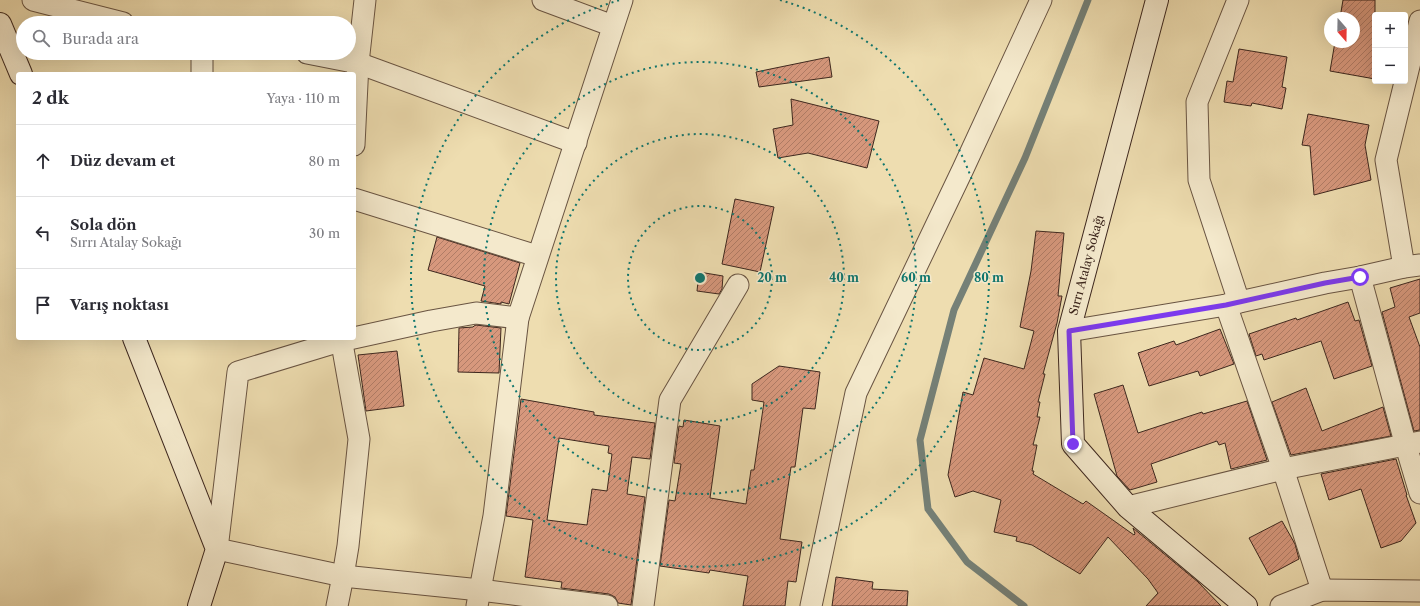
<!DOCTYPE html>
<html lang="tr">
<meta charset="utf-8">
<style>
:root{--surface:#fff;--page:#f2f2f3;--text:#2b2b33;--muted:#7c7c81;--line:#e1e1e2}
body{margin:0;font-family:"Libre Caslon Text",serif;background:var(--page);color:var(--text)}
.controls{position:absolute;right:12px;top:12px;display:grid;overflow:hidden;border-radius:4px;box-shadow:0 4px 16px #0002}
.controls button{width:36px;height:36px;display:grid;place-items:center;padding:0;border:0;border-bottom:1px solid var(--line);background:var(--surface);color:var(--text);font:20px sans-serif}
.compass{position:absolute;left:1324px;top:12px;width:36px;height:36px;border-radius:50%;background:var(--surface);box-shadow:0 4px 16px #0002;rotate:160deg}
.stop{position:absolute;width:12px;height:12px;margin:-9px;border:3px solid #7c3aed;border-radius:50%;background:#fff}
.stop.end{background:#7c3aed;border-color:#fff;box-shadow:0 1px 4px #0008}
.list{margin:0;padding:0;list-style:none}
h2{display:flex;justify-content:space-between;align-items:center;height:52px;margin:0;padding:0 16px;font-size:17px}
h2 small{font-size:13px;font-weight:400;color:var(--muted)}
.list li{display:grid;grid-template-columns:26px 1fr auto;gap:12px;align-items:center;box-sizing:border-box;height:72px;padding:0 16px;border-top:1px solid var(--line)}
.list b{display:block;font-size:15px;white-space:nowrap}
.list p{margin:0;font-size:13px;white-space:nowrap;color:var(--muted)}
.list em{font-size:13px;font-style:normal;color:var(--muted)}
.icon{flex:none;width:22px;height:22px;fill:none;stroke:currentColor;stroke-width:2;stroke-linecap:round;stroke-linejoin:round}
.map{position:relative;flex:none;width:1420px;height:606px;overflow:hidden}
.search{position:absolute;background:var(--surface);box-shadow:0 4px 16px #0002;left:16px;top:16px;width:340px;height:44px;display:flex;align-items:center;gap:10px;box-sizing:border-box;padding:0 14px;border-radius:22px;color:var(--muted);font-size:15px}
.panel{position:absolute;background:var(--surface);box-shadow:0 4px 16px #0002;left:16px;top:72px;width:340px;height:268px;border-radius:4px}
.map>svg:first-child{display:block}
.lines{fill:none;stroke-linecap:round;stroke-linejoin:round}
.stream{stroke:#758077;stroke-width:7}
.building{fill:url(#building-hatch);stroke:#3d271e;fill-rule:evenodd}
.street-casing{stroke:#695442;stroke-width:23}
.secondary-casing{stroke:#3d271e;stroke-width:24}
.street{stroke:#f4e9cc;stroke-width:21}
.secondary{stroke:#f4e9cc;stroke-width:22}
.route{stroke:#7c3aed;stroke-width:5}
.ring{fill:none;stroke:#0f766e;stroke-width:2;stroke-dasharray:2 4}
.labels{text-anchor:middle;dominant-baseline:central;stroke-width:3;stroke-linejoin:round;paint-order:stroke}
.street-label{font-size:12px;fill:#3d271e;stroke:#f4e9cc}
.centre{fill:#0f766e;stroke:#f4e9cc;stroke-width:2}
.ring-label{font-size:12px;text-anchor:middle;font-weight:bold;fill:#0f766e;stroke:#f4e9cc;stroke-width:3;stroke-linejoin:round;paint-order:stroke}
</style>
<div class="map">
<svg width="1420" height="606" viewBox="0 0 1420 606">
<defs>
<pattern id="building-hatch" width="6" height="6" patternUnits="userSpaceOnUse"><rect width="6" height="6" fill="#d7987d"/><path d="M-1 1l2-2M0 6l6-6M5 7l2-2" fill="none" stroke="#b07c66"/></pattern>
</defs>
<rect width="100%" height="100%" fill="#eeddb0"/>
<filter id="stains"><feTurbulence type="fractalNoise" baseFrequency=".005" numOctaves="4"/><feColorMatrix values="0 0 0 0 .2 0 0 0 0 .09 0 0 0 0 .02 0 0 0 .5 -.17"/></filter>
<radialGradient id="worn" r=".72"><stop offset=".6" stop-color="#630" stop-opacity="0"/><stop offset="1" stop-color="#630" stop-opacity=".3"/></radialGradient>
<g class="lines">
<!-- stream -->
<polyline class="stream" points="1024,606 967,562 928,509 920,440 954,310 1025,158 1088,0"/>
</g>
<!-- building -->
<g class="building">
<polygon points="1343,0 1375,0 1375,79 1330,71 1335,42 1354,42 1354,18 1340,18"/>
<polygon points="1239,49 1287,57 1282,87 1286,88 1282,109 1252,103 1251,106 1224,102 1227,81 1233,82"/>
<polygon points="829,57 832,77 759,87 756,72"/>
<polygon points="791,99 879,121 867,168 808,153 778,158 773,129 793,125"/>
<polygon points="1308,114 1369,125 1365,145 1371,180 1314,195 1310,146 1302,145"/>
<polygon points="735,199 774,207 760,272 722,264"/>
<polygon points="1036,231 1064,233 1058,296 1062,296 1057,323 1043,374 1045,374 1038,402 1040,402 1037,417 1040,417 1033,445 1037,445 1032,471 1034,471 1033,474 1083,504 1086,501 1134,535 1135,534 1133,528 1198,582 1221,606 1146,606 1158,593 1148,579 1108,537 1080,574 1032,545 1016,541 1017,537 994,532 1001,500 973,491 955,497 948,475 963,392 973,395 984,358 1024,369 1034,331 1020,327 1031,271"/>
<polygon points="437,237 520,263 509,304 501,302 501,304 481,301 485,286 428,270"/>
<polygon points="699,272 723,276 722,289 719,294 697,291"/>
<polygon points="1420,279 1420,313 1409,317 1420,347 1420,430 1414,431 1382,312 1395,307 1390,288"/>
<polygon points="1348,302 1355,321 1359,320 1372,366 1334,379 1321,341 1264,360 1262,354 1256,356 1249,334 1296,318 1297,320"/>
<polygon points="476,325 501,328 499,373 458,372 459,328 473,327 474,326"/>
<polygon points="1220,329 1234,364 1200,376 1198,371 1149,386 1138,353 1174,341 1176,345"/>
<polygon points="397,351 404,406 366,411 358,355"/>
<polygon points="779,366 820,372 815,409 803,408 795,467 791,467 780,539 802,542 796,582 788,581 785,606 743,606 748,576 710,570 709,573 660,566 669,500 675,501 681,464 674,463 679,426 683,427 684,420 720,426 710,498 746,504 751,470 754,470 764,402 752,400 752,384"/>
<polygon points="1123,385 1138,433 1202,412 1203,414 1247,401 1267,460 1231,469 1225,443 1219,445 1217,441 1151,464 1157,482 1130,490 1117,476 1094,394"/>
<polygon points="1306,388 1322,431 1383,407 1391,436 1291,455 1272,402"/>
<path d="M521 399 594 412V415L655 423 650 459 632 457 627 494 645 497 631 605 618 603 615 597 609 594 561 588 562 582 525 577 533 520 506 516ZM559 438 609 446 608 453 612 454 607 491 592 489 587 525 547 520Z"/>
<polygon points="1396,459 1407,495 1406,495 1416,523 1401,541 1381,548 1361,489 1329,500 1321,474"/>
<polygon points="1282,521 1295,544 1299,559 1269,575 1249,538"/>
<polygon points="836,577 873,582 872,589 908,591 907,606 832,606"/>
</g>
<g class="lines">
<defs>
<g id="street">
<polyline points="33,0 123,23"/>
<polyline points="543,0 613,26"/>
<polyline points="1238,0 1197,102 1199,180 1239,302"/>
<polyline points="307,53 358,63 576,143"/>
<polyline points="202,74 202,53"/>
<polyline points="354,145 358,63 365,0"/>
<polyline points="354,199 537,256"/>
<polyline points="1404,267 1386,160 1420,21"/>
<polyline points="1360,277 1406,446 1420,493"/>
<polyline points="1226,305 1283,469 1322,590"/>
<polyline points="1069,331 1226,305 1325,283 1360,277 1404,267 1420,265"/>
<polyline points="1128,507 1283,469 1420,442"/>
<polyline points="337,606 343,576 348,546 359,439 341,338"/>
<polyline points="477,606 494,516 518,318"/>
<polyline points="607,606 480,590 343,576 217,549 238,372 340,341 431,321 476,313 518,318 622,0"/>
<polyline points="643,606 670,400 738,285"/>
<polyline points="811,606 856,393 963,169 1041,0"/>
<polyline points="1281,606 1322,590 1420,591"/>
</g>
<g id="secondary">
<polyline points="1157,0 1069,331 1073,444 1128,507 1246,606"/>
<polyline points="0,24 21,74"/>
<polyline points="134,338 217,549 199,606"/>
</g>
</defs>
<!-- street casing -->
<use href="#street" class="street-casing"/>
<!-- secondary casing -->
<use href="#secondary" class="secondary-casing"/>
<!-- street -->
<use href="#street" class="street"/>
<!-- secondary -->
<use href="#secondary" class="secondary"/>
</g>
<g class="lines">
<!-- route -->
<polyline class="route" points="1073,444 1069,331 1226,305 1325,283 1360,277"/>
</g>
<!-- distance rings -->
<g class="ring">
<circle cx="700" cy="278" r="72"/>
<circle cx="700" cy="278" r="144"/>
<circle cx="700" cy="278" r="216"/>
<path d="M780 0A289 289 0 1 1 620 0"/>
</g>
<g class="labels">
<!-- street labels -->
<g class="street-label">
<text transform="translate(1086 265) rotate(-75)">Sırrı Atalay Sokağı</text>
</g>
</g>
<circle cx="700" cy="278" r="6" class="centre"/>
<g class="ring-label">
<text x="772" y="282">20 m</text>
<text x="844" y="282">40 m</text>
<text x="916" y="282">60 m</text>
<text x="989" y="282">80 m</text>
</g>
<rect width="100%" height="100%" filter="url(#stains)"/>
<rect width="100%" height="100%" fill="url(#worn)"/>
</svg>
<div class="controls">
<button>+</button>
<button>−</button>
</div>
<svg class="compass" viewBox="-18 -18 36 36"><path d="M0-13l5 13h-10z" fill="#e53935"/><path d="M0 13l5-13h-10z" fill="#7c7c81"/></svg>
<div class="stop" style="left:1360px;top:277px"></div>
<div class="stop end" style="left:1073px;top:444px"></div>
<div class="search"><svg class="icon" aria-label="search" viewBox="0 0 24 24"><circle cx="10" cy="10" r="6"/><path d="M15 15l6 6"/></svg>Burada ara</div>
<section class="panel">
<h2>2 dk<small>Yaya · 110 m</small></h2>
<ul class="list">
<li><svg class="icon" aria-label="ahead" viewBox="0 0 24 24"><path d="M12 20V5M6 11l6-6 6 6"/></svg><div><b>Düz devam et</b></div><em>80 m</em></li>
<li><svg class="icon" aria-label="left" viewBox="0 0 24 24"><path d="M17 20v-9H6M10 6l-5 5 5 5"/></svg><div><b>Sola dön</b><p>Sırrı Atalay Sokağı</p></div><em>30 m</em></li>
<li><svg class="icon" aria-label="arrive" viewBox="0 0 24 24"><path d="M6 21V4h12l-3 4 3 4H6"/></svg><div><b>Varış noktası</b></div></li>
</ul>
</section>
</div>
